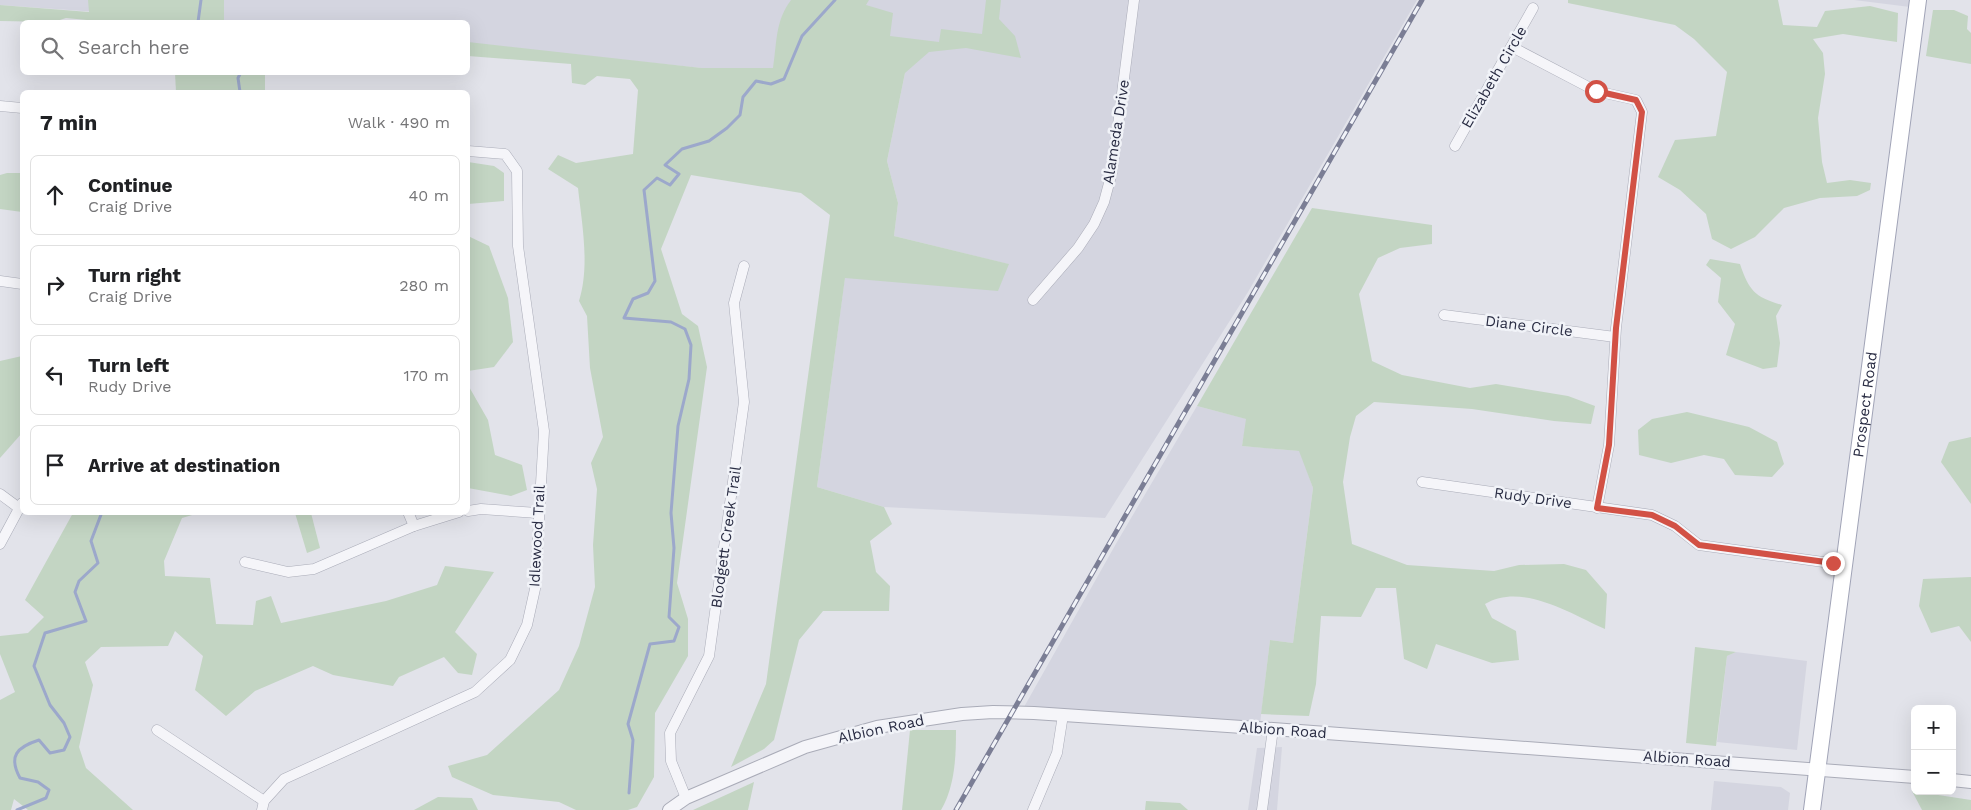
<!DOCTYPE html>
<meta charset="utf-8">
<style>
:root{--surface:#fff;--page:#f2f2f2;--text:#202124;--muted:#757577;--line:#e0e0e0}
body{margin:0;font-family:"Work Sans",sans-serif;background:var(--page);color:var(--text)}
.controls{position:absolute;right:15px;bottom:15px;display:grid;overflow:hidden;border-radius:8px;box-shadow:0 5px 20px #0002}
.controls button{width:45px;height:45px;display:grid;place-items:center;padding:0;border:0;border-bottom:1px solid var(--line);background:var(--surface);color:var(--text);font:25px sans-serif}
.stop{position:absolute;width:15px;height:15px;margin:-11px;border:4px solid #d25145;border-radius:50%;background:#fff}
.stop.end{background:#d25145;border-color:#fff;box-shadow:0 1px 5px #0008}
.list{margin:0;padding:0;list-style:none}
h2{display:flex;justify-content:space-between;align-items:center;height:65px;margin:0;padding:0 20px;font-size:21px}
h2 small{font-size:16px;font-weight:400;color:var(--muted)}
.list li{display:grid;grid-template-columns:32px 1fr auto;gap:15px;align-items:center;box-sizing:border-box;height:80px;margin:0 10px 10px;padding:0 10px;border:1px solid var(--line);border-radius:8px}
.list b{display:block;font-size:19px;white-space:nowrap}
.list p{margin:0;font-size:16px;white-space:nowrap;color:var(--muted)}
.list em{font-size:16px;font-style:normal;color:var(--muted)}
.icon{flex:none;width:28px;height:28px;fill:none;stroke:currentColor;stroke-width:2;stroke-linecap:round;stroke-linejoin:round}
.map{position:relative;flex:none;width:1971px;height:810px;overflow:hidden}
.search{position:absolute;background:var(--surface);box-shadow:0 5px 20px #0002;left:20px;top:20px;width:450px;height:55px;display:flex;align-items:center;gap:12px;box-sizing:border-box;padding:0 18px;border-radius:8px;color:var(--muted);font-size:19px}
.panel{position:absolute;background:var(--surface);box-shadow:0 5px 20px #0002;left:20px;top:90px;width:450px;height:425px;border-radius:8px}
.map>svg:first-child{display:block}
.built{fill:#d4d5e0}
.green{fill:#c3d5c3}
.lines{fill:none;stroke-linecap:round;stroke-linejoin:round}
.stream{stroke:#9ca8cb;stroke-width:3}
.minor-casing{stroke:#aaacb8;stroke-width:11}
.tertiary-casing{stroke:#aaacb8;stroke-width:14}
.primary-casing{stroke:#a1a4b7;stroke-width:18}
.minor{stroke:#f5f5f9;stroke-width:10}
.tertiary{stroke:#f5f5f9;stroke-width:12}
.primary{stroke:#fff;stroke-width:16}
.rail-casing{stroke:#7b7e95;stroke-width:5}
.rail{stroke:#f1f3f8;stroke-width:3;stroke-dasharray:9;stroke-linecap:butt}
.route{stroke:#d25145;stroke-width:6}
.labels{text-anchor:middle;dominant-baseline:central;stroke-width:5;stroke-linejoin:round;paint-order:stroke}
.street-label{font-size:15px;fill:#292c43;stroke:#f1f3f8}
</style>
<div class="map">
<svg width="1971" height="810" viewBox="0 0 1971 810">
<rect width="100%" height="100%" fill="#e2e3ea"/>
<!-- built -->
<g class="built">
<polygon points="0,0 1417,0 1248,292 1105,518 884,507 817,487 845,277 998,290 1008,264 894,236 898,203 887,161 905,73 702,68 468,44 468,22 238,22 0,5"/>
<polygon points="1854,0 1911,0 1910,7"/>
<polygon points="1197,406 1247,419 1242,446 1300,451 1313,488 1293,643 1270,640 1260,724 1024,707 1117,542"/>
<polygon points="1736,652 1807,661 1797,750 1717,742 1727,656"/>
<polygon points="1282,747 1277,810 1248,810 1257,748"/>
<polygon points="1714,781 1781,787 1790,793 1788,810 1711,810"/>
</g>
<!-- green -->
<g class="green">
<polygon points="88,0 224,0 224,21 238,22 108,22 66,18 54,22 0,21 0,5 89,12"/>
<path d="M791 0H869L866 5 893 13 890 36 939 42 941 29 982 34 986 0H1001L999 19 1015 36 1021 58 966 48 929 52 905 73 887 161 898 203 894 236 1009 264 998 291 845 278 817 487 884 507 892 524 870 541 876 572 890 586 889 611H823L799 640 774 740 764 749 731 767 766 684 830 215 801 193 691 175 661 249 682 314 698 326 707 367 677 583 688 619V656L655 713 654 777 637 807 628 810H576L559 802 493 795 452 777 448 766 487 755 559 690 579 646 595 587 593 545 597 489 591 463 603 437 590 368 587 316 579 301C590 266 582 224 578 188L548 169 558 155 576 163 633 154 638 90 630 79 597 76 585 85 572 83 571 64 468 56V42L702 68H773C777 43 775 21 791 0Z"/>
<polygon points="1568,0 1778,0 1783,25 1817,27 1825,11 1870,6 1898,13 1897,42 1843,34 1813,39 1823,53 1825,74 1818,118 1822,162 1827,183 1850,180 1871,183 1870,190 1857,196 1820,198 1784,208 1755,237 1731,249 1712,239 1706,214 1680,190 1658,177 1675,140 1716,136 1727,72 1694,39 1675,25 1568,3"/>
<polygon points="1933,10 1954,10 1968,16 1967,29 1971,33 1971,64 1926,56"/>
<polygon points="175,73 265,73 265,92 176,92"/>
<polygon points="468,162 494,166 504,173 504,201 468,204"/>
<polygon points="7,173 22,173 22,212 0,209 0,175"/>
<path d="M1312 208 1432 225V244L1400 248 1378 258 1359 294 1372 361 1402 375 1470 388 1496 384 1568 396 1595 406 1591 424 1554 421 1472 409 1374 402 1356 416 1350 437 1343 482 1352 544 1407 565 1494 571 1519 565 1564 564 1586 570 1607 594 1605 629C1571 614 1522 582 1485 604L1492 618 1516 631 1519 660 1492 663 1436 644 1427 669 1404 659 1396 588H1376L1361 617 1321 616 1316 684 1309 716 1261 714 1270 640 1293 643 1313 488 1299 451 1242 446 1246 419 1197 406Z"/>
<polygon points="468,236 489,246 508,298 513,342 494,367 468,371"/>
<path d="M1710 259 1740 264C1749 291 1755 297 1782 305L1776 316 1780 343 1777 367 1763 369 1726 355 1735 324 1718 302 1721 278 1706 265Z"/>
<polygon points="22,356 22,433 0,458 0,361"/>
<polygon points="468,385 488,420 495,455 522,465 527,490 511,496 468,488"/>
<polygon points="1687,412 1749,427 1777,442 1784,464 1772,477 1735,475 1724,459 1704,455 1671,463 1639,455 1638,430 1652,419"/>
<polygon points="1971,437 1971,504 1941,462 1949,442"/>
<polygon points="73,513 199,513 182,518 164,561 165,576 210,578 216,624 253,625 256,601 271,596 281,623 386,601 437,585 445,566 494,572 455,632 477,654 472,675 458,673 444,657 399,677 393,686 333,675 313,666 255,691 226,716 195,690 203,656 175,631 168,646 101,647 85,662 93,685 79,747 86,768 133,810 28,810 14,799 11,810 0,810 0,700 15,692 0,654 0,636 28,633 44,617 25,600"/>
<polygon points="295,513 311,513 320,548 307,553"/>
<polygon points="1971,577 1971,642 1959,626 1931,633 1919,606 1923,579"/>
<polygon points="1695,647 1736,652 1727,656 1716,746 1686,743"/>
<path d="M910 730H956C956 757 955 786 941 810H902Z"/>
<polygon points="754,782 748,810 693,810"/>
<polygon points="1912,791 1971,800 1971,810 1922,810"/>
<polygon points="438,797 472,798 478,810 414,810"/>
<polygon points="1146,801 1180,803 1188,810 1145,810"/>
</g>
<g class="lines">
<!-- stream -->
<g class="stream">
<polyline points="198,22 201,0"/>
<polyline points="240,92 238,78 241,72"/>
<polyline points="629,793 633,740 628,724 650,644 674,641 679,627 669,617 674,548 671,513 678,426 689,379 691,345 685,329 671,322 624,318 633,299 648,293 655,281 644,190 657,178 670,185 679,174 665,165 682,149 709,141 727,128 740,115 743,97 756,81 771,84 784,79 802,36 835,0"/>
<path d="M17 810 46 798 49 790 38 782 20 778C8 756 17 747 39 740L50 753 64 750 70 737 64 723 50 705 34 666 45 633 86 621 75 592 79 581 98 563 91 541 102 512"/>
</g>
<defs>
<g id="minor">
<polyline points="1512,47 1596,91 1636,100 1642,112 1616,328 1609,445 1597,508"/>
<polyline points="0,106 22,108"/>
<polyline points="1455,146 1533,8"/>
<polyline points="0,281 22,284"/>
<polyline points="1033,300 1078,248 1094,224 1104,202 1112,172 1134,0"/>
<polyline points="1444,315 1615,337"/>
<polyline points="1422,482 1652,515 1675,526 1699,545 1845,565"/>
<polyline points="0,494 19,508"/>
<polyline points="468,511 481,509 538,513"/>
<polyline points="408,512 414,526"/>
<polyline points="0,544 22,503"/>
<polyline points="245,562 288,572 314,569 414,526 459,512"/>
<polyline points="157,730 264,801"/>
<polyline points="686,798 671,761 670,733 709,656 744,402 734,303 744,266"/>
<polyline points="262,810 264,801 284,779 475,692 510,660 527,625 535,589 544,431 518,246 517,171 505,154 468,151"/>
<polyline points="1033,810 1057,753 1063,715"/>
<polyline points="1262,810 1273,729"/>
</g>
<g id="tertiary">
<polyline points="1952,780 1971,782"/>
<polyline points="669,810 686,798 805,747 877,727 962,714 993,712 1034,713 1273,729 1915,777"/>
</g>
<g id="primary">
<path id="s1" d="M1812 810 1918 0"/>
</g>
</defs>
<!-- minor casing -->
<use href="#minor" class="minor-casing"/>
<!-- tertiary casing -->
<use href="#tertiary" class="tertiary-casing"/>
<!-- primary casing -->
<use href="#primary" class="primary-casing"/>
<!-- minor -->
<use href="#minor" class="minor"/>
<!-- tertiary -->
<use href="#tertiary" class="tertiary"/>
<!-- primary -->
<use href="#primary" class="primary"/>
<defs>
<polyline id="rail" points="956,810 1422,0"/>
</defs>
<!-- rail casing -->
<use href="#rail" class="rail-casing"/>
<!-- rail -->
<use href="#rail" class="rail"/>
</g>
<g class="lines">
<!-- route -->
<polyline class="route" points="1596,91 1636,100 1642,112 1616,328 1609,445 1597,508 1652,515 1675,526 1699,545 1833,563"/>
</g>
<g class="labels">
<!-- street labels -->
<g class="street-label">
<text transform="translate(1494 77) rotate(-60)">Elizabeth Circle</text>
<text transform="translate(1116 132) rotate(-81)">Alameda Drive</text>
<text transform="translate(1529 326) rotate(7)">Diane Circle</text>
<text stroke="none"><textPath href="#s1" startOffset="409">Prospect Road</textPath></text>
<text transform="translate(1533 498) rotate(8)">Rudy Drive</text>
<text transform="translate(537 536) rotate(-87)">Idlewood Trail</text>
<text transform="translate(726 537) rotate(-82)">Blodgett Creek Trail</text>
<text transform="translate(881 729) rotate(-12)">Albion Road</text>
<text transform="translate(1283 730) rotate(4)">Albion Road</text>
<text transform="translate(1687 759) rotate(4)">Albion Road</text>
</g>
</g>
</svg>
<div class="controls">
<button>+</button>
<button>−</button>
</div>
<div class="stop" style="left:1596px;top:91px"></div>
<div class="stop end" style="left:1833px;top:563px"></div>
<div class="search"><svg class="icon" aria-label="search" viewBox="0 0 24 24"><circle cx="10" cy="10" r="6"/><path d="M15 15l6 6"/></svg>Search here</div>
<section class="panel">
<h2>7 min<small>Walk · 490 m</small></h2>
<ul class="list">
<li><svg class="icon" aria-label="ahead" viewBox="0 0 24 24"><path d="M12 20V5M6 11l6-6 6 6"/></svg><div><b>Continue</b><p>Craig Drive</p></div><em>40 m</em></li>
<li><svg class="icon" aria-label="right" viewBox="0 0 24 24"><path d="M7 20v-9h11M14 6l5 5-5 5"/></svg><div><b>Turn right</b><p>Craig Drive</p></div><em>280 m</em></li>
<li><svg class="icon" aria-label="left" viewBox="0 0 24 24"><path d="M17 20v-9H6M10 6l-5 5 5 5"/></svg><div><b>Turn left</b><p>Rudy Drive</p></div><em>170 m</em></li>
<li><svg class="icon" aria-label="arrive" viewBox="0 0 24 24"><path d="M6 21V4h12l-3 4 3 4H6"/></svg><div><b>Arrive at destination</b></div></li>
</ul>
</section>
</div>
